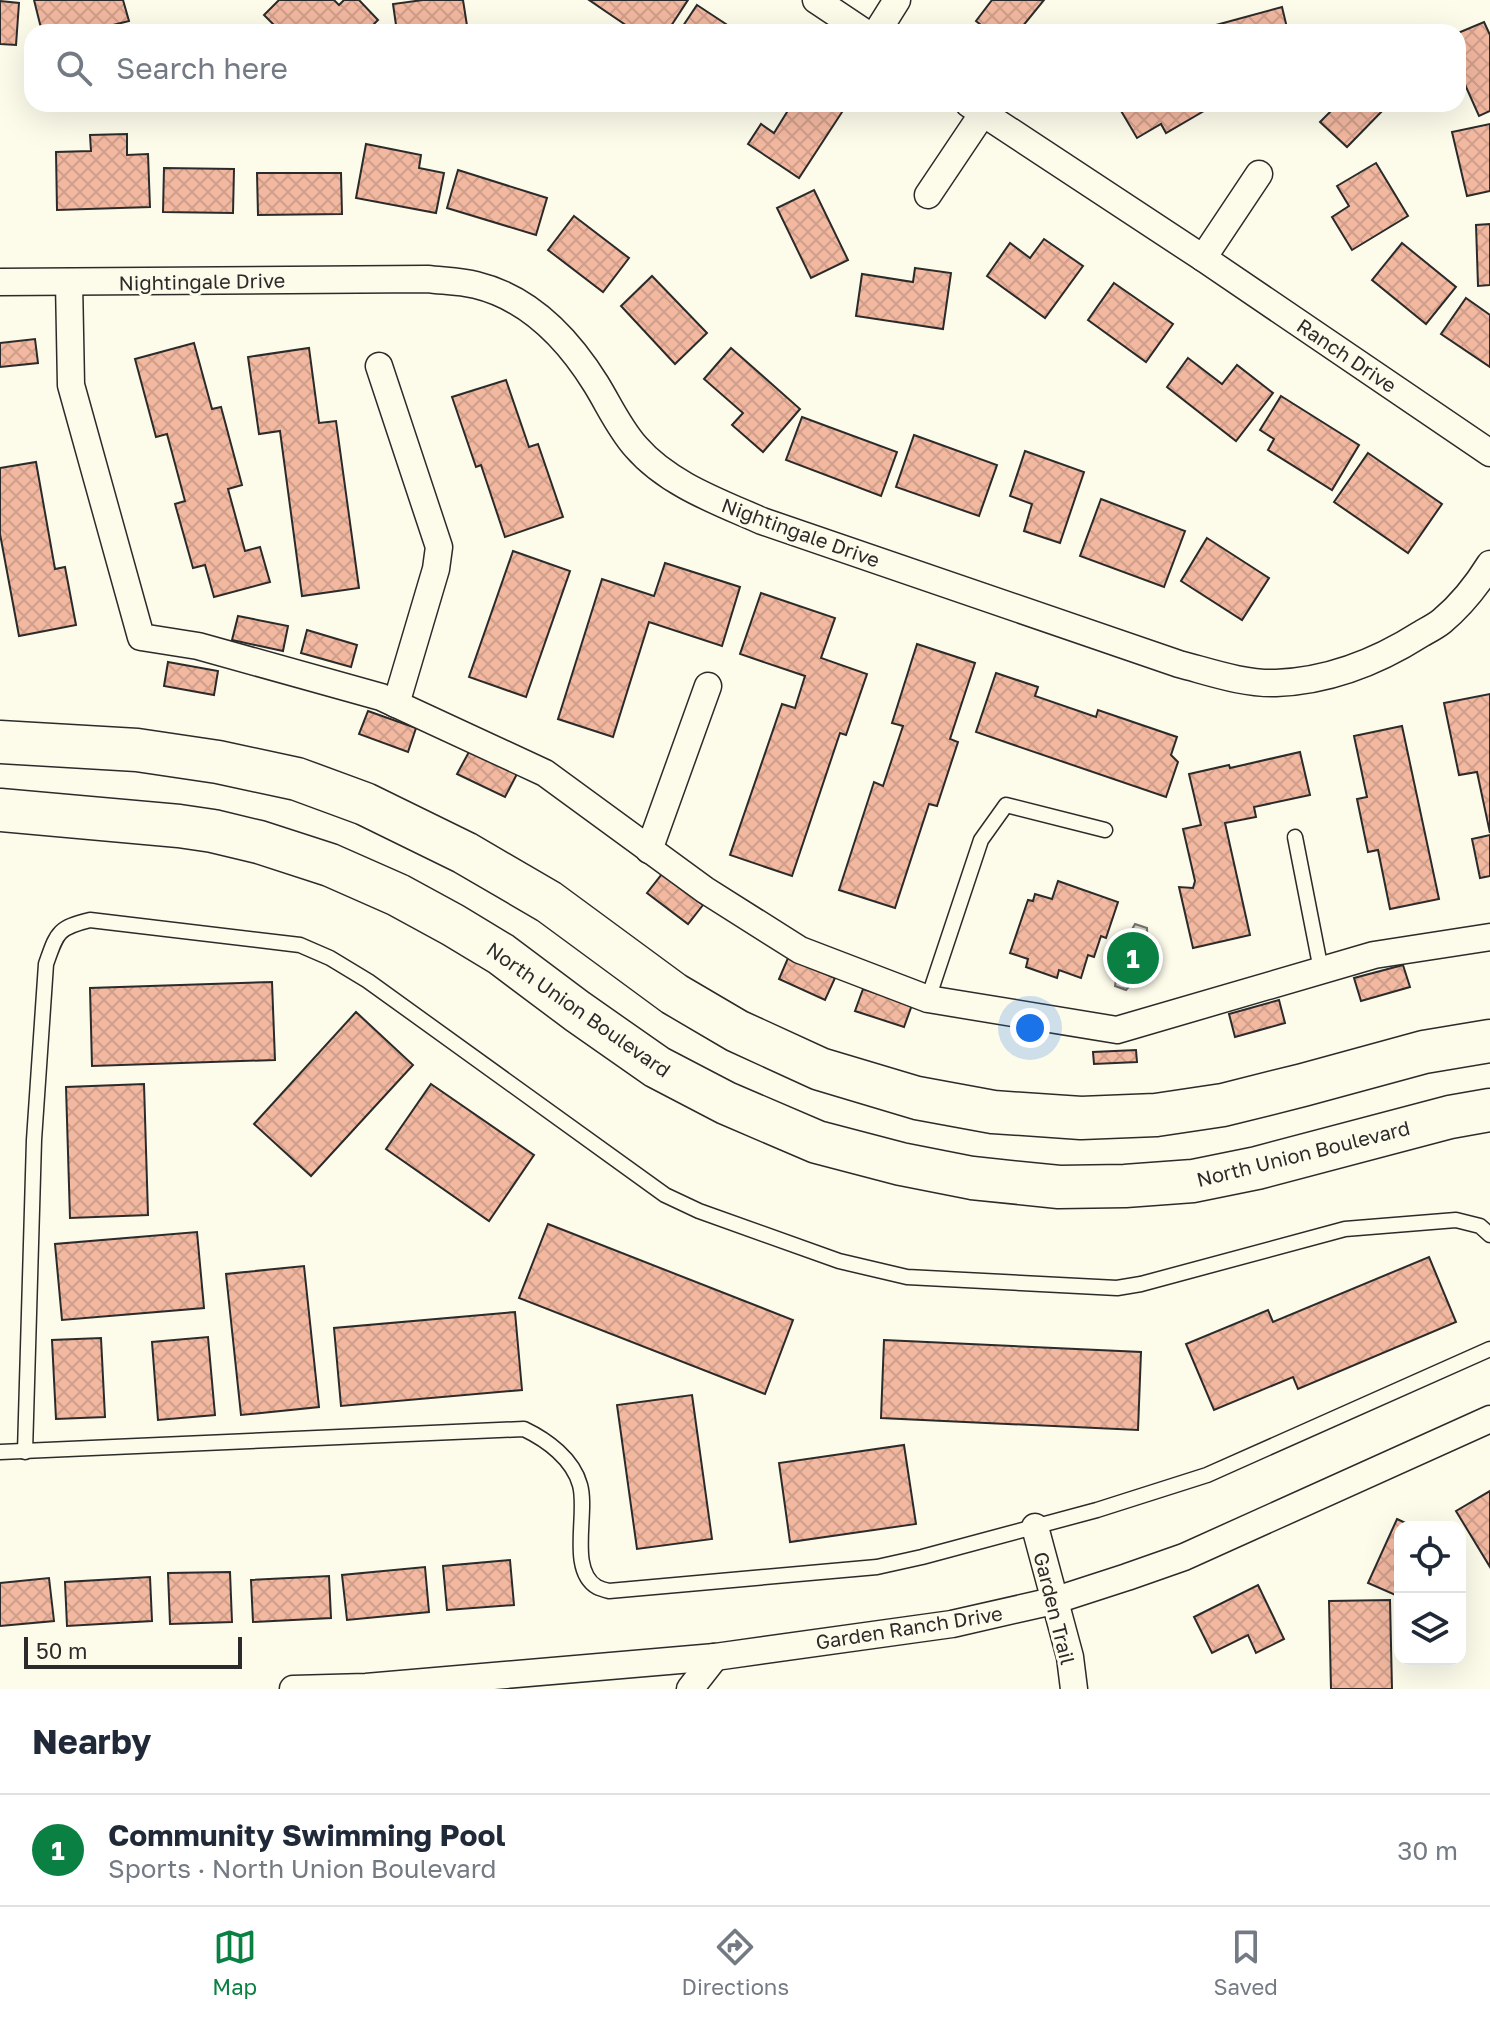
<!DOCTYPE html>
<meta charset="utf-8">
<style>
:root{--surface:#fff;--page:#f2f2f3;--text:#1f2937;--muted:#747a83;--line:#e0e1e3;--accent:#0b8043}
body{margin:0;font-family:"Golos Text",sans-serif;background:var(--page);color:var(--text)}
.controls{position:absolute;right:24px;bottom:24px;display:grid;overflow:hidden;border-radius:16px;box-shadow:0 8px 32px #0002}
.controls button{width:72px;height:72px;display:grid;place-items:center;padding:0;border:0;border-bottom:2px solid var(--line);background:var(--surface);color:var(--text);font:40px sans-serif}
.scale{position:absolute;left:24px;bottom:20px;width:218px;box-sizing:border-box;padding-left:8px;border:4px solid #2b2b2b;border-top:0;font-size:22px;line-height:28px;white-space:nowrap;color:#2b2b2b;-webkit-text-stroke:6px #fdfbea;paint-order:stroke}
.you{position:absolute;left:1030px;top:1028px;width:28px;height:28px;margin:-20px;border:6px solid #fff;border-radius:50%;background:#1a73e8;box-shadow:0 0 0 12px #1a73e833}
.badge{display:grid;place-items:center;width:52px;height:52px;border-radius:50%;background:var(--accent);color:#fff;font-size:26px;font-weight:700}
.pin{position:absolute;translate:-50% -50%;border:4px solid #fff;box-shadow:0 2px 8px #0006}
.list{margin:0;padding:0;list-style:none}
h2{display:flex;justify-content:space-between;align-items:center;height:104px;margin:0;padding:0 32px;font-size:34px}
h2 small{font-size:26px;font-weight:400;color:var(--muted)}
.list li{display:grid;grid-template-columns:52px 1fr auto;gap:24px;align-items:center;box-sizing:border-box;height:112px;padding:0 32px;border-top:2px solid var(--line)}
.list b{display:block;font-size:30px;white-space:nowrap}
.list p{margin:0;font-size:26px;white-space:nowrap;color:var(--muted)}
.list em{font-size:26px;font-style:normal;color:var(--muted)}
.icon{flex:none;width:44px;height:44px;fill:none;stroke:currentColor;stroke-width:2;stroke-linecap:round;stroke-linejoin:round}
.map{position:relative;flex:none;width:1490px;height:1689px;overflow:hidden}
.search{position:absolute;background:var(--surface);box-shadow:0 8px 32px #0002;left:24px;right:24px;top:24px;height:88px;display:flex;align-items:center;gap:20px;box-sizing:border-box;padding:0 28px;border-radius:24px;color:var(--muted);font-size:30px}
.sheet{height:216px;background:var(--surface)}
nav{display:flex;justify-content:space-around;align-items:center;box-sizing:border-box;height:112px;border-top:2px solid var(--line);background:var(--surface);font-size:22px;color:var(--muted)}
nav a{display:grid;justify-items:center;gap:4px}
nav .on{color:var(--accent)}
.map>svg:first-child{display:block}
.water{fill:url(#water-waves);stroke:#74746e;stroke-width:2}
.building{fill:url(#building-cross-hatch);stroke:#2b2b2b;stroke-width:2}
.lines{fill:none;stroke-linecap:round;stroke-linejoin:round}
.service-casing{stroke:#2b2b2b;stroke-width:17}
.minor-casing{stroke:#2b2b2b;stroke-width:29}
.primary-casing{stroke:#2b2b2b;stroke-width:45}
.service{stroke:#fdfbea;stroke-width:14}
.minor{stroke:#fdfbea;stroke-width:26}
.primary{stroke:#fdfbea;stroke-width:42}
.labels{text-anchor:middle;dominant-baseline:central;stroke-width:6;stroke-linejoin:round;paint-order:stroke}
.street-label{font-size:20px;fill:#2b2b2b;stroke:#fdfbea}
</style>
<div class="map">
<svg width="1490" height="1689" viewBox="0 0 1490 1689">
<defs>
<pattern id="water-waves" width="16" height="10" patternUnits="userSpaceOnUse" patternTransform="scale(2)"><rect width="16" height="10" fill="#d8d7c9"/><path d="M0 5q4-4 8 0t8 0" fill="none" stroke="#bab9ad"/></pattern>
<pattern id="building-cross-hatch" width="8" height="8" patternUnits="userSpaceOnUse" patternTransform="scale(2)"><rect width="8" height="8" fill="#f2b8a0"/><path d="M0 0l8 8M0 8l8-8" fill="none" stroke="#d09e8a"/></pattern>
</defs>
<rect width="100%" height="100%" fill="#fdfbea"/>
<!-- water -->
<polygon class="water" points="1135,924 1147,928 1148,965 1126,990 1115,986 1120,951"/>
<!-- building -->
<g class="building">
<polygon points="34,0 123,0 129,21 85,32 42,32"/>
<polygon points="279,0 334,0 339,5 344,0 359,0 378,20 366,32 313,32 307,26 301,32 281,32 264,15"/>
<polygon points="423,0 463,0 468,32 397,32 393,4"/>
<polygon points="589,0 688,0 667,32 636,32"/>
<polygon points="992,0 1044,0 1018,32 990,32 976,21"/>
<polygon points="0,1 19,3 16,45 0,44"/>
<polygon points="697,5 738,32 679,32"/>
<polygon points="1282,7 1288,32 1218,32 1216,25"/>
<polygon points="1484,22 1490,35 1490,111 1479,116 1458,69 1458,33"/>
<polygon points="792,104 844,104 846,106 799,178 748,144 761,124 774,133"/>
<polygon points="1117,104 1200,104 1204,111 1166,133 1161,124 1137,138"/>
<polygon points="1324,104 1389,104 1347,147 1320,122 1331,111"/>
<polygon points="1490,124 1490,191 1467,196 1452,132"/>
<polygon points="127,134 127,155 148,154 150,207 57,210 56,152 91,151 90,135"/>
<polygon points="366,144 421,155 419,168 444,173 436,213 356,198"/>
<polygon points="1376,163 1408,216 1352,250 1332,217 1349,206 1337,186"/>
<polygon points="164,168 234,169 233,213 163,212"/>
<polygon points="458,170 547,198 536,235 447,208"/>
<polygon points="257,173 341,173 342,214 258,215"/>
<polygon points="814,190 848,260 811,278 777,208"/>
<polygon points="574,216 629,258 603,292 548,250"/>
<polygon points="1490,224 1490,285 1478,286 1476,225"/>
<polygon points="1044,239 1083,266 1045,318 987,276 1010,243 1030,258"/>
<polygon points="1402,243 1456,287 1426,324 1372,280"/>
<polygon points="915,268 951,273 943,329 856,316 862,274 913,282"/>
<polygon points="652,276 707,333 675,364 621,306"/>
<polygon points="1114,283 1173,324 1146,362 1088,320"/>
<polygon points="1466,298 1490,315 1490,367 1441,334"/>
<polygon points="35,339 38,363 0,367 0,343"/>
<polygon points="194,343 212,409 221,407 242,485 228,489 245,551 260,547 270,582 214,597 205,565 193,568 175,504 185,501 167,434 156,437 135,359"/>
<polygon points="309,348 319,423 336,421 359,588 302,596 280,431 259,434 248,357"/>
<polygon points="731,348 800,409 763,452 732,425 743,413 704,379"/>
<polygon points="1188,358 1222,384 1237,365 1273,393 1236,441 1167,387"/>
<polygon points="506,380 529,447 538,444 563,517 505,537 481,465 476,467 452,397"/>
<polygon points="1281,396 1359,445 1332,490 1268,450 1274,439 1260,430"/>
<polygon points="802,417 897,452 881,496 786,460"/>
<polygon points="914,435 997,465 979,516 896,487"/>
<polygon points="1025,451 1084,472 1060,543 1024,531 1032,504 1010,496"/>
<polygon points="1368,453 1442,504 1408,553 1334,502"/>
<polygon points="36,462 55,569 65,567 76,625 19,636 0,534 0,468"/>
<polygon points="1101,499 1185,531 1164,587 1080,556"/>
<polygon points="1207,538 1269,578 1242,620 1181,581"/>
<polygon points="513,551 570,571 526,697 469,677"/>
<polygon points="665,563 740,587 722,646 649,622 613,737 558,719 602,579 654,596"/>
<polygon points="761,593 835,618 821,658 867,674 846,735 840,733 792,876 730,855 782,704 795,708 805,676 740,654"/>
<polygon points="238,616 288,626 283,651 232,640"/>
<polygon points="307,630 357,645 351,667 301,653"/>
<polygon points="917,644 975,663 950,739 958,742 937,806 929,804 895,908 839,890 874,782 883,786 903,726 892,723"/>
<polygon points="168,662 218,671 214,695 164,686"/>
<polygon points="996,673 1038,687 1035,696 1096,717 1098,710 1177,737 1171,755 1178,762 1166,797 976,732"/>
<polygon points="1490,694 1490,833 1477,772 1459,775 1444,703"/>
<polygon points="368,711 416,728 408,752 359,734"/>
<polygon points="1402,726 1439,899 1390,909 1378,850 1368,852 1357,799 1367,797 1354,736"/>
<polygon points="470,750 517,774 505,797 457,774"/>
<polygon points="1300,752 1310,795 1254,807 1256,817 1225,823 1250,935 1193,948 1179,887 1193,888 1195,881 1183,829 1201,825 1189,774 1229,765 1230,768"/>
<polygon points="1490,835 1490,876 1480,878 1472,839"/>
<polygon points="662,874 703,905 688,924 647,893"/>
<polygon points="1058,881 1118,902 1106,938 1101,936 1094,957 1088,955 1081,978 1059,970 1057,978 1026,967 1028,959 1010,953 1028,900 1033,901 1035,894 1052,899"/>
<polygon points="788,958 835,978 825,1000 779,979"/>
<polygon points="1403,965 1410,987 1361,1001 1354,978"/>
<polygon points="272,982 275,1060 92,1066 90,988"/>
<polygon points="863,989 912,1005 904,1027 855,1011"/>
<polygon points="1279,1000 1285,1023 1235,1037 1229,1014"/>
<polygon points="356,1012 413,1065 311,1176 254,1124"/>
<polygon points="1136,1050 1137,1062 1094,1064 1093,1052"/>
<polygon points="144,1084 148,1215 70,1218 66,1087"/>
<polygon points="431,1084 534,1155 489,1221 386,1149"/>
<polygon points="548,1224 793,1320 765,1394 519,1298"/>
<polygon points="197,1232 204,1308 62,1320 55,1244"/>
<polygon points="1429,1257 1456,1322 1298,1389 1293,1377 1214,1410 1186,1344 1268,1310 1273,1322"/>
<polygon points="304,1266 319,1407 241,1415 226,1274"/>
<polygon points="515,1312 522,1390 341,1406 334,1328"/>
<polygon points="208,1337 215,1415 158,1420 152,1342"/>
<polygon points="101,1338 105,1417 56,1419 52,1340"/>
<polygon points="884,1340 1141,1352 1138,1430 881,1418"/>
<polygon points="692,1395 712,1539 637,1549 617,1405"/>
<polygon points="904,1445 916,1524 790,1542 779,1463"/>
<polygon points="1490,1491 1490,1567 1456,1511"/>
<polygon points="1397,1519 1414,1527 1400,1527 1400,1597 1368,1583"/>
<polygon points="510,1560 514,1605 447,1610 443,1566"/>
<polygon points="425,1567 429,1612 347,1620 342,1575"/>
<polygon points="230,1572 232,1622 170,1624 168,1573"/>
<polygon points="329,1576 331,1618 253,1622 251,1580"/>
<polygon points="150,1577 152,1621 67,1626 65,1582"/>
<polygon points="49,1578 54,1621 0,1626 0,1583"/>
<polygon points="1258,1585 1284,1639 1256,1653 1248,1635 1212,1653 1194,1617"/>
<polygon points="1390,1600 1392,1689 1331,1689 1329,1601"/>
</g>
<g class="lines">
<defs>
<g id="service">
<polyline points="1295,837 1321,970"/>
<polyline points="928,999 981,840 1006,805 1105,830"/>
<path d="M0 1452 524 1429C547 1440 573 1459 580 1485 588 1513 568 1570 597 1587 601 1589 605 1590 609 1591L877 1567 922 1557 1097 1510 1207 1475 1490 1349"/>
<path d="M25 1452 34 1140 46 964C57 933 57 928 90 920L300 945 330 958 368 981 665 1195 699 1211 839 1261 907 1277 1117 1288 1141 1284 1345 1229 1456 1220 1480 1226 1490 1235"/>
</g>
<g id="minor">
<polyline points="816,0 864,32"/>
<polyline points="877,32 897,0"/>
<polyline points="969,104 1203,258 1490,453"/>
<polyline points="928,195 983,113"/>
<polyline points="1203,258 1259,174"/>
<path d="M0 282 427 279C443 281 460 281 476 285 529 298 568 339 596 384 609 405 619 428 636 447 668 484 719 502 762 521L1179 664C1210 672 1243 684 1276 683 1328 681 1377 662 1421 634 1428 630 1436 626 1442 621 1461 605 1477 585 1490 564"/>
<polyline points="69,282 71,385 141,637 198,646 381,697 545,773 705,890 800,950 928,999 1117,1030 1374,955 1490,937"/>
<polyline points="379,366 439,547 436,569 396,704"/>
<polyline points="649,850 708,686"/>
<polyline points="1035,1527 1070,1657 1074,1689"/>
<polyline points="293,1689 366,1687 715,1657 952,1624 1053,1601 1127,1577 1184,1557 1490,1419"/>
<polyline points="690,1689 715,1657"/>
</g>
<g id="primary">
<polyline points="0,742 137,750 218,762 297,779 365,804 465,853 549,902 674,994 737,1031 820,1069 917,1098 993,1112 1081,1118 1156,1115 1223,1105 1303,1085 1424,1052 1490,1041"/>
<polyline points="0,810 179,826 213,831 259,842 330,865 398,895 453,925 501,954 577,1011 657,1067 726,1103 817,1142 901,1164 972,1178 1059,1187 1125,1186 1193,1181 1257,1168 1450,1117 1490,1110"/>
</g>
</defs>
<!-- service casing -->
<use href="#service" class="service-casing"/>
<!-- minor casing -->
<use href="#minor" class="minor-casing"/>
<!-- primary casing -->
<use href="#primary" class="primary-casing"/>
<!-- service -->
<use href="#service" class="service"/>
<!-- minor -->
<use href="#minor" class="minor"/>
<!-- primary -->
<use href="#primary" class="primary"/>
</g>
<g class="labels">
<!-- street labels -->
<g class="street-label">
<text transform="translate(202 281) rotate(-1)">Nightingale Drive</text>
<text transform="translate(1347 355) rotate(34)">Ranch Drive</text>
<text transform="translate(801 532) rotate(20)">Nightingale Drive</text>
<text transform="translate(579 1009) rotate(35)">North Union Boulevard</text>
<text transform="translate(1303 1153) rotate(-14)">North Union Boulevard</text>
<text transform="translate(1055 1608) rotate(76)">Garden Trail</text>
<text transform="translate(909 1627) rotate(-9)">Garden Ranch Drive</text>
</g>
</g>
</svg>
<div class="controls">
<button><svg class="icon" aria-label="locate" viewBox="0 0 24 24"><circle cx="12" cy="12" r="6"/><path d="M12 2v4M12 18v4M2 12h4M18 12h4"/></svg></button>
<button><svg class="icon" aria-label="layers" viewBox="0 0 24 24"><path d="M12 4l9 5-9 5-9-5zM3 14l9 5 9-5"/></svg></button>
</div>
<div class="scale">50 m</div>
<div class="you"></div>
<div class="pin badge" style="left:1133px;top:958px">1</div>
<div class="search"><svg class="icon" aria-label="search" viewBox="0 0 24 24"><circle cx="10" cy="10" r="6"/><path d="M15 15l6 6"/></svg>Search here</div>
</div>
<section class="sheet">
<h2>Nearby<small></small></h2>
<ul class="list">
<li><span class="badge">1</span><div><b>Community Swimming Pool</b><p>Sports · North Union Boulevard</p></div><em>30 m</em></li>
</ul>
</section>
<nav>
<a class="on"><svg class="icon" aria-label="map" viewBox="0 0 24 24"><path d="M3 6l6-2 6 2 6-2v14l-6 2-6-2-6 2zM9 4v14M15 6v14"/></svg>Map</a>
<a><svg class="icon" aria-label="directions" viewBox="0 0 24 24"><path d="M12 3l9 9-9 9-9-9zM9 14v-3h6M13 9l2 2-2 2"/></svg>Directions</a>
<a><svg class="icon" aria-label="saved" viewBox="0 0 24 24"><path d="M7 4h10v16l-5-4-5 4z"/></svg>Saved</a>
</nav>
